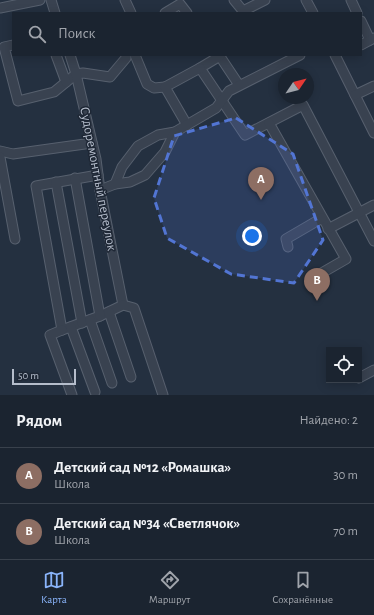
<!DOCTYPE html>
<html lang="ru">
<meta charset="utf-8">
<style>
:root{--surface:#1b2430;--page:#242c38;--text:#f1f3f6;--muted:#a0a4ab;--line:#39414c;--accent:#8ab4fa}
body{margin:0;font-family:"Alegreya Sans",sans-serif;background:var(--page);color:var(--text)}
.controls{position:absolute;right:12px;bottom:12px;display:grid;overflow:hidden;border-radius:0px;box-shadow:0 2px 10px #0003}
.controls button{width:36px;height:36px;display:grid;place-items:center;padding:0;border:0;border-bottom:1px solid var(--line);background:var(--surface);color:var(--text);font:20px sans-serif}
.compass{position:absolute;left:278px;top:68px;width:36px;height:36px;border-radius:50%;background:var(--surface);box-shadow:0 2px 10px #0003;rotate:55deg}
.scale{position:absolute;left:12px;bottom:10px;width:64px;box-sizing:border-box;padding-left:4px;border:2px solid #b5bdcb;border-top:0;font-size:11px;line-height:14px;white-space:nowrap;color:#b5bdcb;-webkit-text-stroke:3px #1e2735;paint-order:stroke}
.you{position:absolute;left:252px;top:236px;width:14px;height:14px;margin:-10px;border:3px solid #fff;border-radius:50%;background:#1a73e8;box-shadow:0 0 0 6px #1a73e833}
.badge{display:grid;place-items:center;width:26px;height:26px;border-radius:50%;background:var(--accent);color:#fff;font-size:13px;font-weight:700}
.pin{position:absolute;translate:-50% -33px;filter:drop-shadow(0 1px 2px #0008)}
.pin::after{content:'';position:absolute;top:21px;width:14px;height:12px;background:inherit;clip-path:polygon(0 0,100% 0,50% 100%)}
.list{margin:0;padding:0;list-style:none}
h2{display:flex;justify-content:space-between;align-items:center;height:52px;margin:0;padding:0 16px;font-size:17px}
h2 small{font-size:13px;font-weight:400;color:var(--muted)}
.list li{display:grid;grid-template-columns:26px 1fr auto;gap:12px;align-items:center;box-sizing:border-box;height:56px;padding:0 16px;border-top:1px solid var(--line)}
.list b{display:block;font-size:15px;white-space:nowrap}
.list p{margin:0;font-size:13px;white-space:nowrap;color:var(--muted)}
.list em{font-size:13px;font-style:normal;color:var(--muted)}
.icon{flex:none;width:22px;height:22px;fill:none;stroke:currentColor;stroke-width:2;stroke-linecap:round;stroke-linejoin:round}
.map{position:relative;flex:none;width:374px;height:395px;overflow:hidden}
.search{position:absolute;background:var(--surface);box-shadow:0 2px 10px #0003;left:12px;right:12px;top:12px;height:44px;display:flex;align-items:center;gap:10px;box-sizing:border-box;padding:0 14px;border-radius:0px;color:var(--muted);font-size:15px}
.sheet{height:164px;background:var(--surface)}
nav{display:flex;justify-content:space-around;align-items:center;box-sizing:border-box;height:56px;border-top:1px solid var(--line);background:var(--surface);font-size:11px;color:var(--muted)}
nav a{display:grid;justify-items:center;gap:2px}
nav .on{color:var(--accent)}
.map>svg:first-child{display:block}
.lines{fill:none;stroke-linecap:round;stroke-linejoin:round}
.minor-casing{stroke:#57606e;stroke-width:11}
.minor{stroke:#394250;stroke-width:9}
.marked{fill:#5275d3;fill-opacity:0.2;stroke:#5275d3;stroke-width:3;stroke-dasharray:8 5;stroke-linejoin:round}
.labels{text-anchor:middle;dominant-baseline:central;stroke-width:3;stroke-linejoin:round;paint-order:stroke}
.street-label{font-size:14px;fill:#b5bdcb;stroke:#1e2735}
</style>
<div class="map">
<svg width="374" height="395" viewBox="0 0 374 395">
<rect width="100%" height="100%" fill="#243040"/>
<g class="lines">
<defs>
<g id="minor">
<polyline points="51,0 55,13"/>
<polyline points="125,0 131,13"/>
<polyline points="234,0 243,11 265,0"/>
<polyline points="306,0 313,13"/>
<polyline points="351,0 357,13"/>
<polyline points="0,8 40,0"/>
<polyline points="165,13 180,4 187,13"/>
<polyline points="361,21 370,40"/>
<polyline points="13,45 4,47 18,101 54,92 76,74 83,73 110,77 126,58 126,55"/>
<polyline points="361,45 374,38"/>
<polyline points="56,55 66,82"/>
<polyline points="70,55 76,74 96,159 100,190 123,305"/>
<polyline points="135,55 147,84 154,88 165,87"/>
<polyline points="219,55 239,85"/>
<polyline points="335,55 374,133"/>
<polyline points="220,56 200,68 245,135 303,105 374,241"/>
<polyline points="355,95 374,86"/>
<polyline points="269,123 346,259 313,278"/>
<polyline points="187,125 165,87 200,68"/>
<polyline points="0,151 13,154 92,143"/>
<polyline points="0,157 15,239"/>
<polyline points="98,175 36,186 62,330 100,316 123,305 134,308 163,395"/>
<polyline points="75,178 100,316"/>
<polyline points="56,182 82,323"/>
<polyline points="115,184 122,167 138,146 158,135 175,132 216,108 229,91 300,55"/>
<polyline points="100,190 115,184 130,182 145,175 165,152 175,132"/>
<polyline points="328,229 374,205"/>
<polyline points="288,247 286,239 322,218"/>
<polyline points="109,312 131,377"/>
<polyline points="90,320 112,383"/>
<polyline points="71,327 95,392"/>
<polyline points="62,330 50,335 72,395"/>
<polyline points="359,378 374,370"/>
</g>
</defs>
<!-- minor casing -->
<use href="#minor" class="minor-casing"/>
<!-- minor -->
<use href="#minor" class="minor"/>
</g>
<!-- marked area -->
<path class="marked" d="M236 118 293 154 323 240 294 283 231 274 167 238 154 198 174 136Z"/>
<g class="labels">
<!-- street labels -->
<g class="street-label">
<text transform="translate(98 179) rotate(79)">Судоремонтный переулок</text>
</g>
</g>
</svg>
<div class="controls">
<button><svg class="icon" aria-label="locate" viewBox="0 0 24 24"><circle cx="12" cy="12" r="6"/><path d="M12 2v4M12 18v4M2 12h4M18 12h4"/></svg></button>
</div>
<svg class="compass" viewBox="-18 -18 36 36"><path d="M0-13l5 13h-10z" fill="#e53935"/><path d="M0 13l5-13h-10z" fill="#a0a4ab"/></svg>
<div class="scale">50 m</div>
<div class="you"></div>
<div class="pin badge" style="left:261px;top:200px;background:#8d6e63">A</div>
<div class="pin badge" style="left:317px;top:301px;background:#8d6e63">B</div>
<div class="search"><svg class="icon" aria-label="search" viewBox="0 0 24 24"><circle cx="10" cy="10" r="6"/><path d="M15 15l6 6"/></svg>Поиск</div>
</div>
<section class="sheet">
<h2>Рядом<small>Найдено: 2</small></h2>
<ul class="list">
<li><span class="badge" style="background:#8d6e63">A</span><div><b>Детский сад №12 «Ромашка»</b><p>Школа</p></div><em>30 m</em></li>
<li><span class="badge" style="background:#8d6e63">B</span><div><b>Детский сад №34 «Светлячок»</b><p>Школа</p></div><em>70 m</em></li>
</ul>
</section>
<nav>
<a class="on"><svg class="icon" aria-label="map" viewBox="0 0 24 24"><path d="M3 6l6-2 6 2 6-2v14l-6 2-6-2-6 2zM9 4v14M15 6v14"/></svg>Карта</a>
<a><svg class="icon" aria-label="directions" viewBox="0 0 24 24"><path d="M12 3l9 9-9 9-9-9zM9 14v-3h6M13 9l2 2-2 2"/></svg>Маршрут</a>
<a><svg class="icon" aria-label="saved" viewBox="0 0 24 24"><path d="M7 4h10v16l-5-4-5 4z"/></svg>Сохранённые</a>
</nav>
